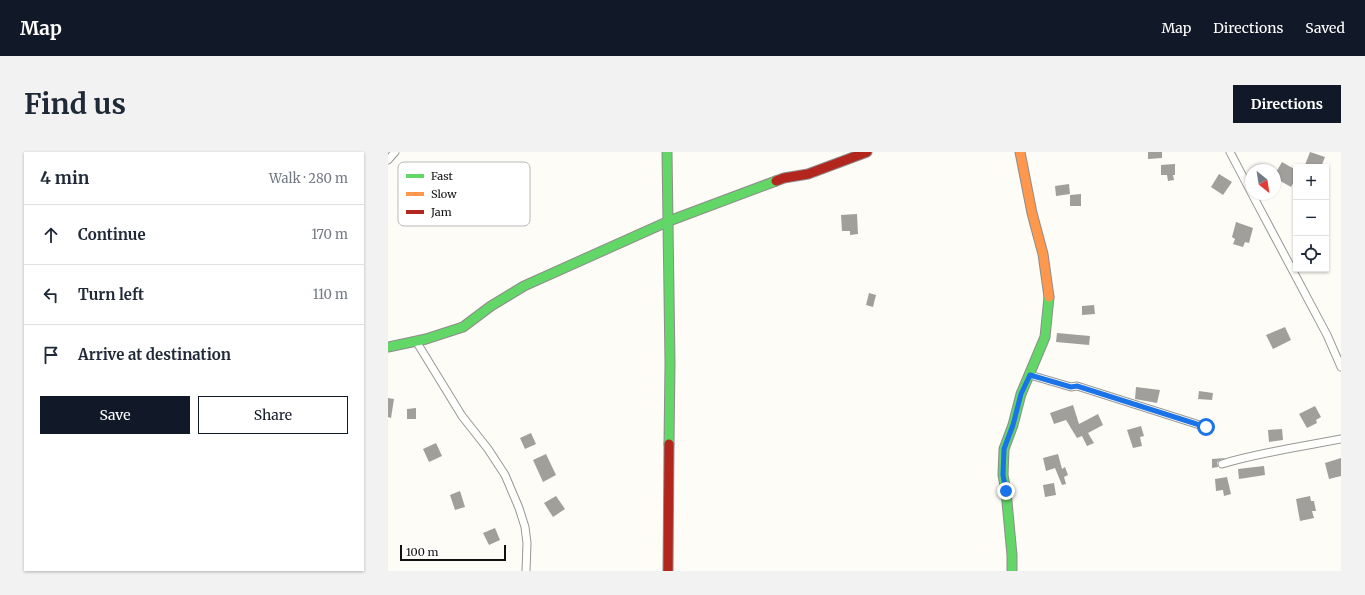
<!DOCTYPE html>
<meta charset="utf-8">
<style>
:root{--surface:#fff;--page:#f2f2f3;--text:#1f2937;--muted:#747a83;--line:#e0e1e3;--accent:#111827}
body{margin:0;font-family:Merriweather,serif;background:var(--page);color:var(--text)}
.controls{position:absolute;right:12px;top:12px;display:grid;overflow:hidden;border-radius:0px;box-shadow:0 1px 3px #0004}
.controls button{width:36px;height:36px;display:grid;place-items:center;padding:0;border:0;border-bottom:1px solid var(--line);background:var(--surface);color:var(--text);font:20px sans-serif}
.compass{position:absolute;left:857px;top:12px;width:36px;height:36px;border-radius:50%;background:var(--surface);box-shadow:0 1px 3px #0004;rotate:150deg}
.scale{position:absolute;left:12px;bottom:10px;width:106px;box-sizing:border-box;padding-left:4px;border:2px solid #111;border-top:0;font-size:11px;line-height:14px;white-space:nowrap;color:#111;-webkit-text-stroke:3px #fff;paint-order:stroke}
.stop{position:absolute;width:12px;height:12px;margin:-9px;border:3px solid #1a73e8;border-radius:50%;background:#fff}
.stop.end{background:#1a73e8;border-color:#fff;box-shadow:0 1px 4px #0008}
.list{margin:0;padding:0;list-style:none}
h2{display:flex;justify-content:space-between;align-items:center;height:52px;margin:0;padding:0 16px;font-size:17px}
h2 small{font-size:13px;font-weight:400;color:var(--muted)}
.list li{display:grid;grid-template-columns:26px 1fr auto;gap:12px;align-items:center;box-sizing:border-box;height:60px;padding:0 16px;border-top:1px solid var(--line)}
.list b{display:block;font-size:15px;white-space:nowrap}
.list em{font-size:13px;font-style:normal;color:var(--muted)}
.actions{display:flex;gap:8px;padding:12px 16px}
.actions a{flex:1;padding:9px 0;border:1px solid var(--accent);border-radius:0px;text-align:center;font-size:14px;color:var(--accent)}
.actions .main{background:var(--accent);color:#fff}
.icon{flex:none;width:22px;height:22px;fill:none;stroke:currentColor;stroke-width:2;stroke-linecap:round;stroke-linejoin:round}
.map{position:relative;flex:none;width:953px;height:419px;overflow:hidden;border-radius:0px}
header{display:flex;align-items:center;gap:24px;box-sizing:border-box;height:56px;padding:0 20px;background:var(--accent);color:#fff}
header strong{font-size:19px}
nav{display:flex;gap:22px;margin-inline-start:auto;font-size:14px}
.intro{display:flex;align-items:center;justify-content:space-between;box-sizing:border-box;height:96px;padding:0 24px}
h1{margin:0;font-size:28px}
.button{padding:10px 18px;border-radius:0px;background:var(--accent);color:#fff;font-size:14px;font-weight:700}
main{display:flex;gap:24px;padding:0 24px}
aside{flex:1;background:var(--surface);border-radius:0px;box-shadow:0 1px 3px #0004}
.map>svg:first-child{display:block}
.building{fill:#a19f9c}
.lines{fill:none;stroke-linecap:round;stroke-linejoin:round}
.street-casing{stroke:#979795;stroke-width:9}
.fast-casing{stroke:#8e8d8b;stroke-width:11}
.slow-casing{stroke:#8e8d8b;stroke-width:11}
.jam-casing{stroke:#8e8d8b;stroke-width:11}
.street{stroke:#fffffe;stroke-width:7}
.fast{stroke:#63d668;stroke-width:9}
.slow{stroke:#ff974d;stroke-width:9}
.jam{stroke:#b3261e;stroke-width:9}
.route{stroke:#1a73e8;stroke-width:5}
.key{fill:#fff;stroke:#b8b8b8;stroke-width:1}
.key-label{font-size:11px;fill:#111}
</style>
<header>
<strong>Map</strong>
<nav><a>Map</a><a>Directions</a><a>Saved</a></nav>
</header>
<div class="intro"><h1>Find us</h1><a class="button">Directions</a></div>
<main>
<aside>
<h2>4 min<small>Walk · 280 m</small></h2>
<ul class="list">
<li><svg class="icon" aria-label="ahead" viewBox="0 0 24 24"><path d="M12 20V5M6 11l6-6 6 6"/></svg><div><b>Continue</b></div><em>170 m</em></li>
<li><svg class="icon" aria-label="left" viewBox="0 0 24 24"><path d="M17 20v-9H6M10 6l-5 5 5 5"/></svg><div><b>Turn left</b></div><em>110 m</em></li>
<li><svg class="icon" aria-label="arrive" viewBox="0 0 24 24"><path d="M6 21V4h12l-3 4 3 4H6"/></svg><div><b>Arrive at destination</b></div></li>
</ul>
<div class="actions"><a class="main">Save</a><a>Share</a></div>
</aside>
<div class="map">
<svg width="953" height="419" viewBox="0 0 953 419">
<rect width="100%" height="100%" fill="#fdfcf7"/>
<!-- building -->
<g class="building">
<polygon points="760,0 774,0 774,6 760,7"/>
<polygon points="922,0 937,5 933,15 922,15 917,13"/>
<polygon points="894,10 908,18 908,26 903,35 887,26 887,22"/>
<polygon points="787,12 787,23 785,23 786,28 780,29 779,23 773,23 773,13"/>
<polygon points="831,22 844,30 835,43 823,35"/>
<polygon points="681,32 682,42 668,44 667,34"/>
<polygon points="693,42 693,54 682,54 682,43"/>
<polygon points="469,62 470,82 462,83 462,79 454,79 453,63"/>
<polygon points="848,70 865,76 861,91 857,90 855,95 845,92 847,87 844,85"/>
<polygon points="481,141 488,143 485,155 478,153"/>
<polygon points="706,153 707,162 694,163 694,154"/>
<polygon points="897,175 903,188 885,197 878,183"/>
<polygon points="669,181 702,184 701,193 668,190"/>
<polygon points="748,235 772,238 769,251 747,247"/>
<polygon points="811,239 825,241 824,248 810,247"/>
<polygon points="0,246 6,247 3,266 0,265"/>
<polygon points="685,253 691,272 710,262 715,273 700,281 706,291 699,294 694,284 689,286 678,268 666,272 662,261"/>
<polygon points="927,254 933,265 928,268 929,271 919,276 911,262"/>
<polygon points="28,256 28,267 19,267 19,257"/>
<polygon points="753,274 756,284 752,285 754,294 745,296 739,278"/>
<polygon points="894,277 895,288 881,290 880,278"/>
<polygon points="143,281 148,292 137,297 132,286"/>
<polygon points="48,291 54,304 41,310 35,297"/>
<polygon points="158,302 168,323 155,330 145,308"/>
<polygon points="670,302 674,317 677,315 680,323 676,325 678,332 674,333 667,316 658,319 655,306"/>
<polygon points="838,306 830,309 829,311 830,315 824,316 824,307"/>
<polygon points="953,306 953,324 941,327 937,311"/>
<polygon points="876,314 877,323 851,327 850,317"/>
<polygon points="839,325 843,342 836,344 835,338 828,339 827,327"/>
<polygon points="666,331 668,343 657,345 655,333"/>
<polygon points="72,339 77,355 67,358 62,343"/>
<polygon points="168,344 177,357 165,365 156,351"/>
<polygon points="922,344 923,349 926,349 928,359 924,359 926,366 912,369 908,347"/>
<polygon points="107,376 112,388 101,393 95,381"/>
</g>
<g class="lines">
<defs>
<g id="street">
<polyline points="842,0 863,40"/>
<polyline points="0,8 7,0"/>
<polyline points="864,42 939,183 953,215"/>
<polyline points="28,189 74,264 100,297 117,323 131,356 137,375 139,391 138,419"/>
<polyline points="642,223 683,235 689,234 818,275"/>
<path d="M834 312C873 300 913 295 953 287"/>
</g>
<g id="fast">
<polyline points="279,0 282,211 281,292"/>
<polyline points="0,195 38,187 75,175 103,154 136,134 281,69 388,29"/>
<polyline points="624,419 624,403 618,339 615,323 616,297 625,273 633,242 657,185 661,145"/>
</g>
<polyline id="slow" points="632,0 644,61 655,102 661,145"/>
<g id="jam">
<polyline points="388,29 396,26 420,22 479,0"/>
<polyline points="280,419 281,292"/>
</g>
</defs>
<!-- street casing -->
<use href="#street" class="street-casing"/>
<!-- fast casing -->
<use href="#fast" class="fast-casing"/>
<!-- slow casing -->
<use href="#slow" class="slow-casing"/>
<!-- jam casing -->
<use href="#jam" class="jam-casing"/>
<!-- street -->
<use href="#street" class="street"/>
<!-- fast -->
<use href="#fast" class="fast"/>
<!-- slow -->
<use href="#slow" class="slow"/>
<!-- jam -->
<use href="#jam" class="jam"/>
</g>
<g class="lines">
<!-- route -->
<polyline class="route" points="618,339 615,323 616,297 625,273 633,242 642,223 683,235 689,234 818,275"/>
</g>
<!-- legend -->
<rect x="10" y="10" width="132" height="64" rx="6" class="key"/>
<rect x="18" y="22" width="18" height="4" fill="#63d668"/>
<rect x="18" y="40" width="18" height="4" fill="#ff974d"/>
<rect x="18" y="58" width="18" height="4" fill="#b3261e"/>
<g class="key-label">
<text x="43" y="28">Fast</text>
<text x="43" y="46">Slow</text>
<text x="43" y="64">Jam</text>
</g>
</svg>
<div class="controls">
<button>+</button>
<button>−</button>
<button><svg class="icon" aria-label="locate" viewBox="0 0 24 24"><circle cx="12" cy="12" r="6"/><path d="M12 2v4M12 18v4M2 12h4M18 12h4"/></svg></button>
</div>
<svg class="compass" viewBox="-18 -18 36 36"><path d="M0-13l5 13h-10z" fill="#e53935"/><path d="M0 13l5-13h-10z" fill="#747a83"/></svg>
<div class="scale">100 m</div>
<div class="stop" style="left:818px;top:275px"></div>
<div class="stop end" style="left:618px;top:339px"></div>
</div>
</main>
